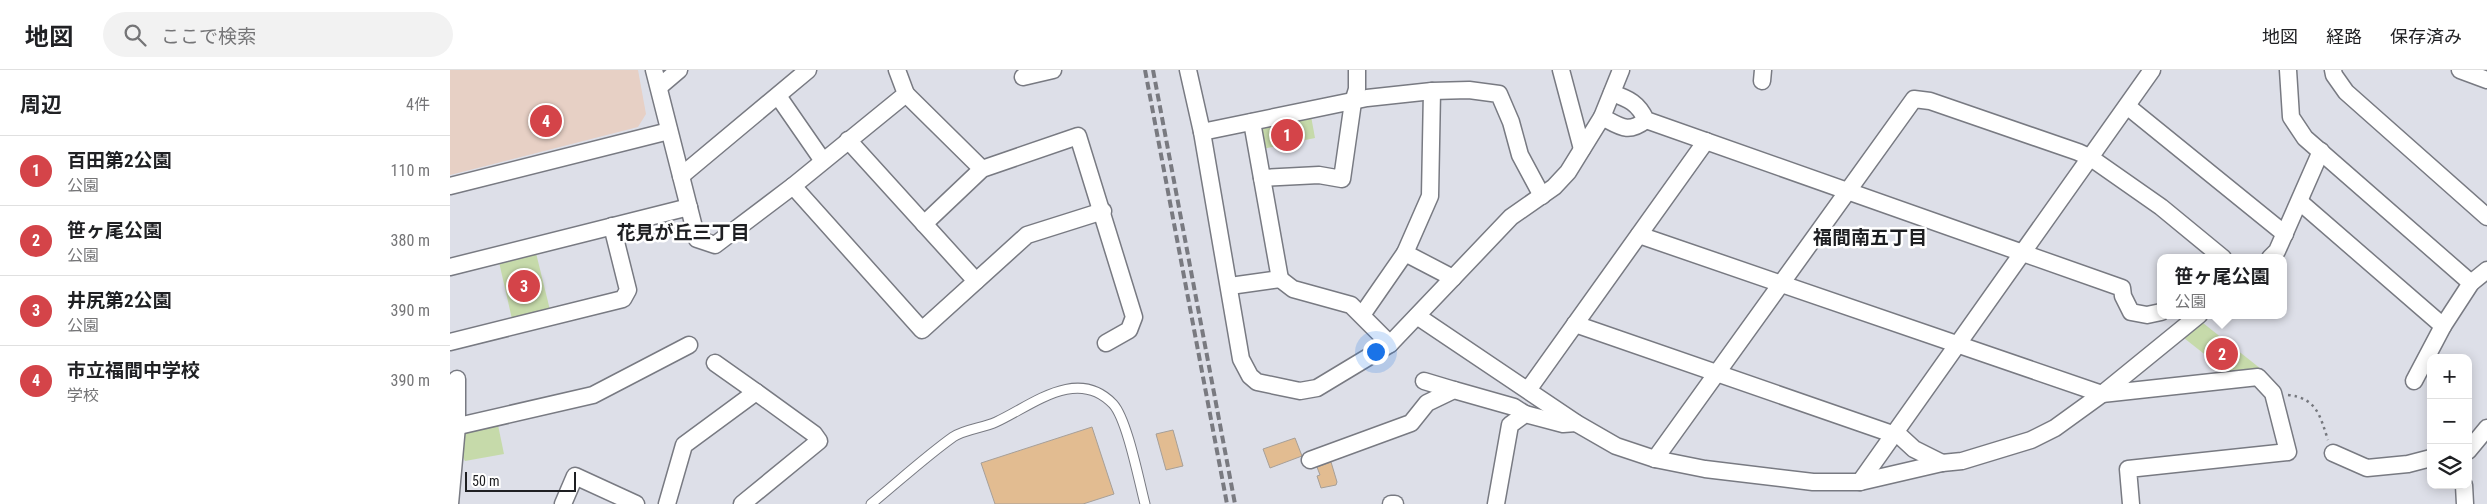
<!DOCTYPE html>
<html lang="ja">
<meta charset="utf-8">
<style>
:root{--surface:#fff;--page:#f2f2f2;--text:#202124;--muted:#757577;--line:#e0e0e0;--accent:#d44449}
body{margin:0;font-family:"Roboto Condensed","Noto Sans JP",sans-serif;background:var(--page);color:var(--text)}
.controls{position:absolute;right:15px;bottom:15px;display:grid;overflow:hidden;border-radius:10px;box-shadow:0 2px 12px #0003}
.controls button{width:45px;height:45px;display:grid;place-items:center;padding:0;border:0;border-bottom:1px solid var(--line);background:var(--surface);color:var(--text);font:25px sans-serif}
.scale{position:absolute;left:15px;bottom:12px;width:111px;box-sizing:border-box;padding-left:5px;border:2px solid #1e1f22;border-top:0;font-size:14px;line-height:18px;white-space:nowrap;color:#1e1f22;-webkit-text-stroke:4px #fff;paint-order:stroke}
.you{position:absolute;left:925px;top:281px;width:18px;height:18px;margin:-12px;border:4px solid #fff;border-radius:50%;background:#1a73e8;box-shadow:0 0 0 8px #1a73e833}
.badge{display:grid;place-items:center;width:32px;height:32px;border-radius:50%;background:var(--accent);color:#fff;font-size:16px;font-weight:700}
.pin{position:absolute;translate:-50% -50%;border:2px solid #fff;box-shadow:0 1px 5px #0006}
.popup{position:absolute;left:1707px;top:184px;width:130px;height:65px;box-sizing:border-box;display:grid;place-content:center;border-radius:10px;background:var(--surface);filter:drop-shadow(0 1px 4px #0005);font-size:16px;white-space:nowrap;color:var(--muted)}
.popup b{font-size:19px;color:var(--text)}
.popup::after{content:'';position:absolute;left:50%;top:100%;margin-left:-10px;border:10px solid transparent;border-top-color:var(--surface)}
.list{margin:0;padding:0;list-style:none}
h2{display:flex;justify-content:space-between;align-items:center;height:65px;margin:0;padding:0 20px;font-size:21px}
h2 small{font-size:16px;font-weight:400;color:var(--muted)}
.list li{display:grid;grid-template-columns:32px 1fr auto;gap:15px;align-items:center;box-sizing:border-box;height:70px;padding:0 20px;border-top:1px solid var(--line)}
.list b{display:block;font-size:19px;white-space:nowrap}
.list p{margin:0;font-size:16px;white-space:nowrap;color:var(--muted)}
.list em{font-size:16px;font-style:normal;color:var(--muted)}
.icon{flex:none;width:28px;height:28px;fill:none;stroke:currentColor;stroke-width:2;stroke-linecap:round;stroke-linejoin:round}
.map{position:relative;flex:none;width:2037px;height:434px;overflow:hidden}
header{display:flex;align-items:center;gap:30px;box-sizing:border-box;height:70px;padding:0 25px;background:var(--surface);border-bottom:1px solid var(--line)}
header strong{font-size:24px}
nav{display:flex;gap:28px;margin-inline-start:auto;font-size:18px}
.search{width:350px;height:45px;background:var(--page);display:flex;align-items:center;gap:12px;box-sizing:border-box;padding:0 18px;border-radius:28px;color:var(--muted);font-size:19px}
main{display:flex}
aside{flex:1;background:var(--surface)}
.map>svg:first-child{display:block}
.education{fill:#e7d0c5}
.green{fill:#c6daaa}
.building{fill:#e2bc91;stroke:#a69f98}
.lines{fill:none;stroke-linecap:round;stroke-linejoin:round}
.service-casing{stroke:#787a82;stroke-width:11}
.minor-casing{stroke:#787a82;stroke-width:19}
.path{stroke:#76787e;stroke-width:2.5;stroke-dasharray:2.5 4;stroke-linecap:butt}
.service{stroke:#fff;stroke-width:9}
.minor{stroke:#fff;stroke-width:16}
.rail{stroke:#797a80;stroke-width:4;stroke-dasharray:8 4;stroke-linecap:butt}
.labels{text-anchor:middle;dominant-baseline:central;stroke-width:5;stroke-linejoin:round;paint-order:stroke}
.neighbourhood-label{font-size:19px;font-weight:bold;fill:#1e1f22;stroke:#fff}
</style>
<header>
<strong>地図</strong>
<div class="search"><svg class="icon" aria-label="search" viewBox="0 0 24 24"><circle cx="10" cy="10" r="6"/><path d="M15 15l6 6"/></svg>ここで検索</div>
<nav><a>地図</a><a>経路</a><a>保存済み</a></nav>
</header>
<main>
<aside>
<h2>周辺<small>4件</small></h2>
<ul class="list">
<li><span class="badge">1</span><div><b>百田第2公園</b><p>公園</p></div><em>110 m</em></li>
<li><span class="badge">2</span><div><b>笹ヶ尾公園</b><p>公園</p></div><em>380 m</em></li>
<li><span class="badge">3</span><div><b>井尻第2公園</b><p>公園</p></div><em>390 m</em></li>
<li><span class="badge">4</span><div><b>市立福間中学校</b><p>学校</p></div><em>390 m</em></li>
</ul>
</aside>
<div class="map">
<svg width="2037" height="434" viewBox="0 0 2037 434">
<rect width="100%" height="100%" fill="#dddfe8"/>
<!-- education -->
<polygon class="education" points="0,0 188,0 196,44 188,57 0,105"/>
<!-- green -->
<g class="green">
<polygon points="861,46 865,68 813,79 810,62 816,56"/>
<polygon points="86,183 100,240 62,249 49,192"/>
<polygon points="1753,253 1811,299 1777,302 1734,268"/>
<path d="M48 355 54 384 15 391C9 383 11 366 17 358Z"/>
</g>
<!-- building -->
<g class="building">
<polygon points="642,357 664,424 633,434 545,434 531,393"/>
<polygon points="723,360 733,396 716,400 706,364"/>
<polygon points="845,368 852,386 820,398 813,379"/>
<polygon points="881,392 887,412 886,415 871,418 867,406 870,405 867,397"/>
</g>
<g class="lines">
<defs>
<path id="service" d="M421 434C448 412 475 387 503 367 515 359 533 358 546 352 581 336 627 296 663 334 677 349 689 411 695 434"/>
<g id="minor">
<polyline points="204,0 247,169 265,175 343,116 456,24 447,0"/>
<polyline points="738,0 752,62 791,289 800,306 807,312 850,321 867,318 940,274 1061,147 1104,117 1118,102 1152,47 1171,0"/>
<polyline points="1111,0 1132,79"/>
<polyline points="1838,0 1841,47 1855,68 2021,213"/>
<polyline points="1883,0 1884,5 1896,22 2037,147"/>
<polyline points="2010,0 2037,10"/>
<polyline points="573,7 603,0"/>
<polyline points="1312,11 1313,0"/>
<polyline points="209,17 229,0"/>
<path d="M1162 23C1179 29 1188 33 1196 50L1672 218 1673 226 1681 242 1697 245 1711 242"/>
<polyline points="456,24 532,99"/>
<polyline points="328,26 373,91"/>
<polyline points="1677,36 1835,164"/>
<path d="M1152 47C1171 57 1178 64 1196 50"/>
<polyline points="752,62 917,28 982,21 1019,20 1049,24 1061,52 1070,85 1092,126"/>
<polyline points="398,70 526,211"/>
<polyline points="231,106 358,0"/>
<polyline points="812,108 869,105 892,109 903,32 907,19 907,0"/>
<polyline points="0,116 219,61"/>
<polyline points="343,116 472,260 577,165 653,141"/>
<polyline points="1850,132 1993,256 2021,213 2037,200"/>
<polyline points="474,154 532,99 628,66 684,247 679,260 656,273"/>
<polyline points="1189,165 1652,324 1808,307 1823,323 1838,382 1678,399 1681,434"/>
<polyline points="955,183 980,126 982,21"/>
<polyline points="1820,188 1827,181 1871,81"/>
<polyline points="0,197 239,137"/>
<polyline points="830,209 843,219 901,235 940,274"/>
<polyline points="780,216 830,209 802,52"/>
<polyline points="912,245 955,183 1003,208"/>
<polyline points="967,246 1126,353 1166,376 1205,389 1255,399 1363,412 1410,412 1492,393 1512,391 1581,370 1605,358 1652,324 1749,245"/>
<polyline points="1125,254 1451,367 1464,379 1492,393"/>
<polyline points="0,272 173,229 178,220 162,156"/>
<polyline points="265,293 306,322"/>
<polyline points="974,311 1004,320"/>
<polyline points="1964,311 1993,256"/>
<polyline points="1078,320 1256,71"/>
<polyline points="0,358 143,325 239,275"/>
<polyline points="2018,381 2037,358"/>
<polyline points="1883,383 1917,398 1958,394 1981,388"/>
<polyline points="1205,389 1464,29 1480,31 1628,82 1641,88 1711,137 1773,188"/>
<polyline points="860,390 961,353 977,333 1004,320 1064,337 1075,344"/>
<polyline points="1410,412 1702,0"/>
<polyline points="2014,415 2015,434"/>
<polyline points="0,434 7,356 7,309"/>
<polyline points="113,434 125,406 186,434"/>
<polyline points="217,434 234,375 306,322 364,364 369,371 292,434"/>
<polyline points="941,434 945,434"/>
<polyline points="1046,434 1060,355 1075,344 1113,354 1126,353"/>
</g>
</defs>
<!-- service casing -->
<use href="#service" class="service-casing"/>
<!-- minor casing -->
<use href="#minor" class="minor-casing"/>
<!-- path -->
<path class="path" d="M1838 325C1867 328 1870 346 1878 370"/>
<!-- service -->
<use href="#service" class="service"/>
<!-- minor -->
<use href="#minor" class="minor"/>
<!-- rail -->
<g class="rail">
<polyline points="695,0 777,434"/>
<polyline points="703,0 785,434"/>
</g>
</g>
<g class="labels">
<!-- neighbourhood labels -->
<g class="neighbourhood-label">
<text x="233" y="162">花見が丘三丁目</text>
<text x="1420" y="167">福間南五丁目</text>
</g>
</g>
</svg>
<div class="controls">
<button>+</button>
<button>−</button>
<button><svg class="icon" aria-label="layers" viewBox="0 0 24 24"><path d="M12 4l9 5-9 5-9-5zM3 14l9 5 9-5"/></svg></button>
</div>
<div class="scale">50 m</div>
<div class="you"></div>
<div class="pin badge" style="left:837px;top:65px">1</div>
<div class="pin badge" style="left:1772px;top:284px">2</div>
<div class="popup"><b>笹ヶ尾公園</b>公園</div>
<div class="pin badge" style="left:74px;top:216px">3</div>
<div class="pin badge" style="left:96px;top:51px">4</div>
</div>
</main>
